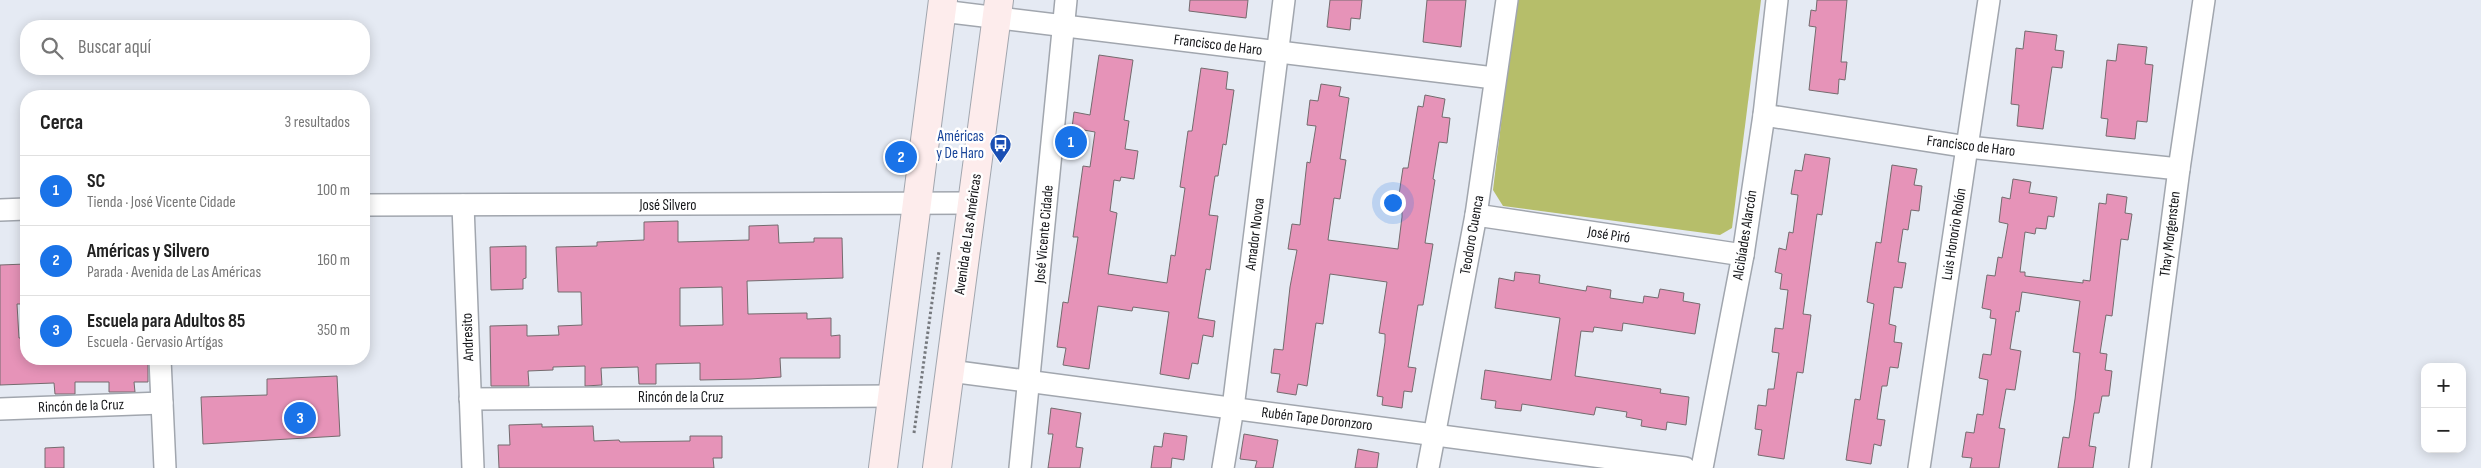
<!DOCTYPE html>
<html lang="es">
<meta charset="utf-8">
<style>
:root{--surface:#fff;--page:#f6f6f6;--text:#222;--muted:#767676;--line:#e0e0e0;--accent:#1a73e8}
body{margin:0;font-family:"Sofia Sans Condensed",sans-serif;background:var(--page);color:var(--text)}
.controls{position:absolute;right:15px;bottom:15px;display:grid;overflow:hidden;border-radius:10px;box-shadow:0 2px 12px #0003}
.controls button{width:45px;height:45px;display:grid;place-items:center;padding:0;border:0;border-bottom:1px solid var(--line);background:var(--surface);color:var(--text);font:25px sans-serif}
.you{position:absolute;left:1392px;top:202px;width:18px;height:18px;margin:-12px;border:4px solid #fff;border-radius:50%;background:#1a73e8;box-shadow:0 0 0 8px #1a73e833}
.badge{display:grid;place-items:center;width:32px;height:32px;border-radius:50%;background:var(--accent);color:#fff;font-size:16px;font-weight:700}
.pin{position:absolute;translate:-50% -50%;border:2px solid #fff;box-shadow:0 1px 5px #0006}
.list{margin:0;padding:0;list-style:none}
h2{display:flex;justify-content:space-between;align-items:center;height:65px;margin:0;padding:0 20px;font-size:21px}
h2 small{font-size:16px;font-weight:400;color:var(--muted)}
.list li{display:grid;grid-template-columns:32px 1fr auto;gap:15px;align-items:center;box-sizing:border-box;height:70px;padding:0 20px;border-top:1px solid var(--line)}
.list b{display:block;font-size:19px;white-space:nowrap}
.list p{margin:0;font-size:16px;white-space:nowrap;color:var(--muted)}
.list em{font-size:16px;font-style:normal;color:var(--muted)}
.icon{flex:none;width:28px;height:28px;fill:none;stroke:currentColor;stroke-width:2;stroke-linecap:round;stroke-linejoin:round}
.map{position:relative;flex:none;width:2481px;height:468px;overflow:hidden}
.search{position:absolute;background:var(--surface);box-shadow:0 2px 12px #0003;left:20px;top:20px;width:350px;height:55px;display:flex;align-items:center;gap:12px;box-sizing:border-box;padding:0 18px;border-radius:20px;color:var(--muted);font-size:19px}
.panel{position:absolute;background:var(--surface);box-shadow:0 2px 12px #0003;left:20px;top:90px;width:350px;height:275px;border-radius:20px}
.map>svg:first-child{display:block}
.green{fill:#b6be6a}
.building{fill:#e693b8;stroke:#746b6e;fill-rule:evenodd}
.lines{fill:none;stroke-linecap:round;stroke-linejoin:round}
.street-casing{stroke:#a1a6ae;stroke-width:24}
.secondary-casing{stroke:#a1a6ae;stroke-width:30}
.path{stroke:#75787d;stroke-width:3;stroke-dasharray:2.5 2.5;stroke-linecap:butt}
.street{stroke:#fff;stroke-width:21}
.secondary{stroke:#fdecec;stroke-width:28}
.labels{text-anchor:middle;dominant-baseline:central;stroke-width:5;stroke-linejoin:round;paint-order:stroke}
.street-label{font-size:15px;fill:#151619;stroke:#fff}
.transit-label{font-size:15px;fill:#164399;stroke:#fff;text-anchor:end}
</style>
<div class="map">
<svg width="2481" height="468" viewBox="0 0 2481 468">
<rect width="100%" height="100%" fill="#e5eaf3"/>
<!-- green -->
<polygon class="green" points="1516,0 1761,0 1732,228 1720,235 1503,206 1493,190"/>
<!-- building -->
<g class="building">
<polygon points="1190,0 1248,0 1246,18 1189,11"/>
<polygon points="1330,0 1362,0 1360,19 1351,18 1350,30 1327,27"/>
<polygon points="1427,0 1466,0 1461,47 1423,42"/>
<polygon points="1817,0 1847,0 1841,62 1847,62 1845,80 1839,79 1838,94 1809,90 1816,27 1809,26 1811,10 1816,11"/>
<polygon points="2025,31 2057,35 2055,50 2064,51 2062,68 2052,67 2043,129 2017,126 2019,105 2011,104 2016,48 2023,49"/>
<polygon points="2118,44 2147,47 2145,64 2153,65 2147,122 2137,121 2135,139 2106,136 2108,119 2101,118 2107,60 2116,61"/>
<polygon points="1099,55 1133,60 1124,120 1129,121 1125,149 1138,151 1134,179 1121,177 1120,181 1114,180 1110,211 1117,213 1108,274 1167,283 1171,255 1175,256 1185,188 1180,187 1188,131 1192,131 1201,68 1228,72 1226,89 1234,90 1226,145 1223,144 1218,176 1215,176 1209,215 1218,216 1210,270 1206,269 1198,318 1215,321 1213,337 1203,335 1198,364 1192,363 1189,379 1160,374 1169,312 1133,307 1132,311 1098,306 1089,369 1063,365 1066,348 1057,347 1063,302 1068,303 1078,237 1073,237 1083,166 1090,167 1095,132 1072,128 1074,112 1090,115"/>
<polygon points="1321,84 1341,87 1339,96 1349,98 1340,159 1346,160 1340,199 1334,198 1328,240 1398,249 1402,217 1402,209 1397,208 1403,168 1408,168 1418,106 1423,107 1425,95 1445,99 1442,117 1450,118 1447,143 1439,142 1433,179 1435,180 1425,243 1433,244 1423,305 1418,305 1408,367 1416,368 1412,392 1404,391 1402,408 1382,405 1383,397 1377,396 1385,342 1385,334 1379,333 1387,282 1330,274 1323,324 1316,323 1307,386 1298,384 1296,395 1277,392 1280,374 1271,373 1274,349 1283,350 1290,287 1297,250 1288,249 1292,224 1300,225 1307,162 1310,163 1316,126 1307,125 1310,100 1318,101"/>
<polygon points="1805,154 1830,158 1822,215 1817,214 1803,314 1811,315 1803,373 1797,372 1784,459 1758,455 1762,430 1755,429 1758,405 1766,406 1768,389 1774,389 1779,353 1772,352 1775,328 1783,329 1788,290 1780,289 1782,274 1775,272 1779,248 1786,250 1789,232 1793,233 1798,195 1791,194 1795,170 1802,171"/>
<polygon points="1892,165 1917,169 1914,185 1922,186 1919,211 1911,210 1908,230 1903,229 1898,262 1906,263 1902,288 1894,287 1889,324 1896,326 1894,342 1902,343 1898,368 1890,367 1887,386 1882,386 1877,419 1885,420 1881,446 1874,444 1871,464 1846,460 1855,399 1860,400 1874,304 1867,302 1876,242 1881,243"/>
<polygon points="2013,179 2031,182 2029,193 2057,197 2054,217 2048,216 2046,229 2036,228 2035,234 2025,232 2020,272 2025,272 2025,276 2083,283 2083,280 2090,281 2099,203 2106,204 2107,194 2127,197 2125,213 2132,214 2128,240 2121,239 2112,316 2106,315 2100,353 2107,354 2105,370 2112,371 2109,396 2102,396 2099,413 2094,413 2089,446 2096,447 2093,468 2058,468 2063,437 2069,438 2075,399 2080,353 2073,352 2080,301 2022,292 2019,312 2016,311 2010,349 2021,351 2015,390 2006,389 1999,428 2005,429 1999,468 1970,468 1972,458 1962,457 1966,432 1974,433 1977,414 1983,415 1988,380 1979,378 1983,354 1991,355 1996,319 1990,318 1991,310 1982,308 1987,275 1995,276 1998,257 2002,258 2008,224 1999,222 2002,197 2010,199"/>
<path d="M678 221V242L749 240V226L778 225 779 243 814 242V238H842L843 278 747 281 748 314 807 313V319L831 318V336L840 335V358H780L781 377 750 379 700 380V363L656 364V384H639L638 367 601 368 602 385 585 386V366L553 367V370L528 371 529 386H491L490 326 527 325V336L559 335 558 326 582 325 581 292H558L556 247 597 246V242L644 240V222ZM722 287 723 325 680 326V288Z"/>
<polygon points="526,246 526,278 523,279 523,289 491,290 490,247"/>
<polygon points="26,264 26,304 17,304 19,338 21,338 21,345 26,345 26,359 148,359 148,382 134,382 135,392 109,392 109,382 75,382 75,394 55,394 54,383 0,385 0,265"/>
<polygon points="1515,272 1540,275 1539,283 1586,291 1587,286 1611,290 1610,298 1643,303 1644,296 1658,298 1660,289 1684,293 1683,301 1700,304 1695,334 1623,323 1622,331 1594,327 1593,332 1581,331 1575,376 1661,389 1660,393 1689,397 1686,425 1667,422 1666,430 1641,426 1642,420 1626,417 1627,412 1596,407 1594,415 1522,404 1521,411 1495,408 1496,401 1481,399 1485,370 1551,380 1560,318 1495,308 1499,278 1514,281"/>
<polygon points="337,376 340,436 203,444 201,397 267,395 267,379"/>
<polygon points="1051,408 1081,413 1076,447 1083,448 1080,468 1048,468 1053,434 1048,434"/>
<polygon points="542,424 542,427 593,426 594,441 619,440 620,442 690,441 690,436 722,436 722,458 713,458 714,468 499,468 498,445 510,445 509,425"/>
<polygon points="1164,433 1187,436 1184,460 1172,458 1171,468 1151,468 1154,446 1162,447"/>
<polygon points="1244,434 1278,440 1273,468 1255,468 1257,461 1240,459"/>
<polygon points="64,447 64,468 45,468 45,448"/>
<polygon points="1358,449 1379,453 1377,468 1355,468"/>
</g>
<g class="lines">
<defs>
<g id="street">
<polyline points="942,11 1494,78"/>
<polyline points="1764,115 1968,147 2179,169"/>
<polyline points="364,205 972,203"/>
<polyline points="463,205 473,468"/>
<polyline points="0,210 26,209"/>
<polyline points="1476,215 1743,255"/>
<polyline points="160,359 165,468"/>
<polyline points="950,371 1685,468"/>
<polyline points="470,399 892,396"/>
<polyline points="0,409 162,403"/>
<polyline points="1020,468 1066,0"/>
<polyline points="1223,468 1233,408 1284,0"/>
<polyline points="1428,468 1476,215 1507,0"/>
<polyline points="1702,468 1743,255 1764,115 1777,0"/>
<polyline points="1919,468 1989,0"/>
<polyline points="2140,468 2179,169 2204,0"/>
</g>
<g id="secondary">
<polyline points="883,468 943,0"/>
<polyline points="937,468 999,0"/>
</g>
</defs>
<!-- street casing -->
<use href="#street" class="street-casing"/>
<!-- secondary casing -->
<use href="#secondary" class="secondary-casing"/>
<!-- path -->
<polyline class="path" points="914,433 939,251"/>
<!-- street -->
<use href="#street" class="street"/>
<!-- secondary -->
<use href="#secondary" class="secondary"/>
</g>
<!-- icons -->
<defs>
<symbol id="bus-pin" viewBox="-11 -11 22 30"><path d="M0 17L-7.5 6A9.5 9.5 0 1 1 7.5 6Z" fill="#1a4fb4" stroke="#fff"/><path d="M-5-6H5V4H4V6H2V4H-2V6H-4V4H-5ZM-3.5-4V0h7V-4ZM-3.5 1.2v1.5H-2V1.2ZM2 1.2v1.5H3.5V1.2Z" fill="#fff"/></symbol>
</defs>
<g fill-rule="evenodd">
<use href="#bus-pin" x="988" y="132" width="25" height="34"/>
</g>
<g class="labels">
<!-- street labels -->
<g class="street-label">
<text transform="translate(1218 45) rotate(7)">Francisco de Haro</text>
<text transform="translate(1971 146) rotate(7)">Francisco de Haro</text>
<text x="668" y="205">José Silvero</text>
<text transform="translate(968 234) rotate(-82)">Avenida de Las Américas</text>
<text transform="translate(1044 234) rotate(-85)">José Vicente Cidade</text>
<text transform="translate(1255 234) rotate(-83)">Amador Novoa</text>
<text transform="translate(1954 234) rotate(-81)">Luis Honorio Rolón</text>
<text transform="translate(2170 234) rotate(-83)">Thay Morgensten</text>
<text transform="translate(1472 235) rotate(-80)">Teodoro Cuenca</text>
<text transform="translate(1609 235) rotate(9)">José Piró</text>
<text transform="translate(1745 235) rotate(-81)">Alcibíades Alarcón</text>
<text transform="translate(468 337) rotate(-92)">Andresito</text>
<text x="681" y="397">Rincón de la Cruz</text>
<text transform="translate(81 406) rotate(-2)">Rincón de la Cruz</text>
<text transform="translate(1317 419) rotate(7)">Rubén Tape Doronzoro</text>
</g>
<!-- transit labels -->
<g class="transit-label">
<text x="984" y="136">Américas<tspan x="984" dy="17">y De Haro</tspan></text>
</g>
</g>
</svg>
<div class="controls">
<button>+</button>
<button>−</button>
</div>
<div class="you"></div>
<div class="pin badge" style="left:1071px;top:142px">1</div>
<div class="pin badge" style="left:901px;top:157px">2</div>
<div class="pin badge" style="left:300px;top:418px">3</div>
<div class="search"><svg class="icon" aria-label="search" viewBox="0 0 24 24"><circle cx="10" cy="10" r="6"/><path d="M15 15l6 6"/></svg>Buscar aquí</div>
<section class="panel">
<h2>Cerca<small>3 resultados</small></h2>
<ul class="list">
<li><span class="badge">1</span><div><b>SC</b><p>Tienda · José Vicente Cidade</p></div><em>100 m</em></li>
<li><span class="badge">2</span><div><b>Américas y Silvero</b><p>Parada · Avenida de Las Américas</p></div><em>160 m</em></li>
<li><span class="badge">3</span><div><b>Escuela para Adultos 85</b><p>Escuela · Gervasio Artígas</p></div><em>350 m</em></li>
</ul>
</section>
</div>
